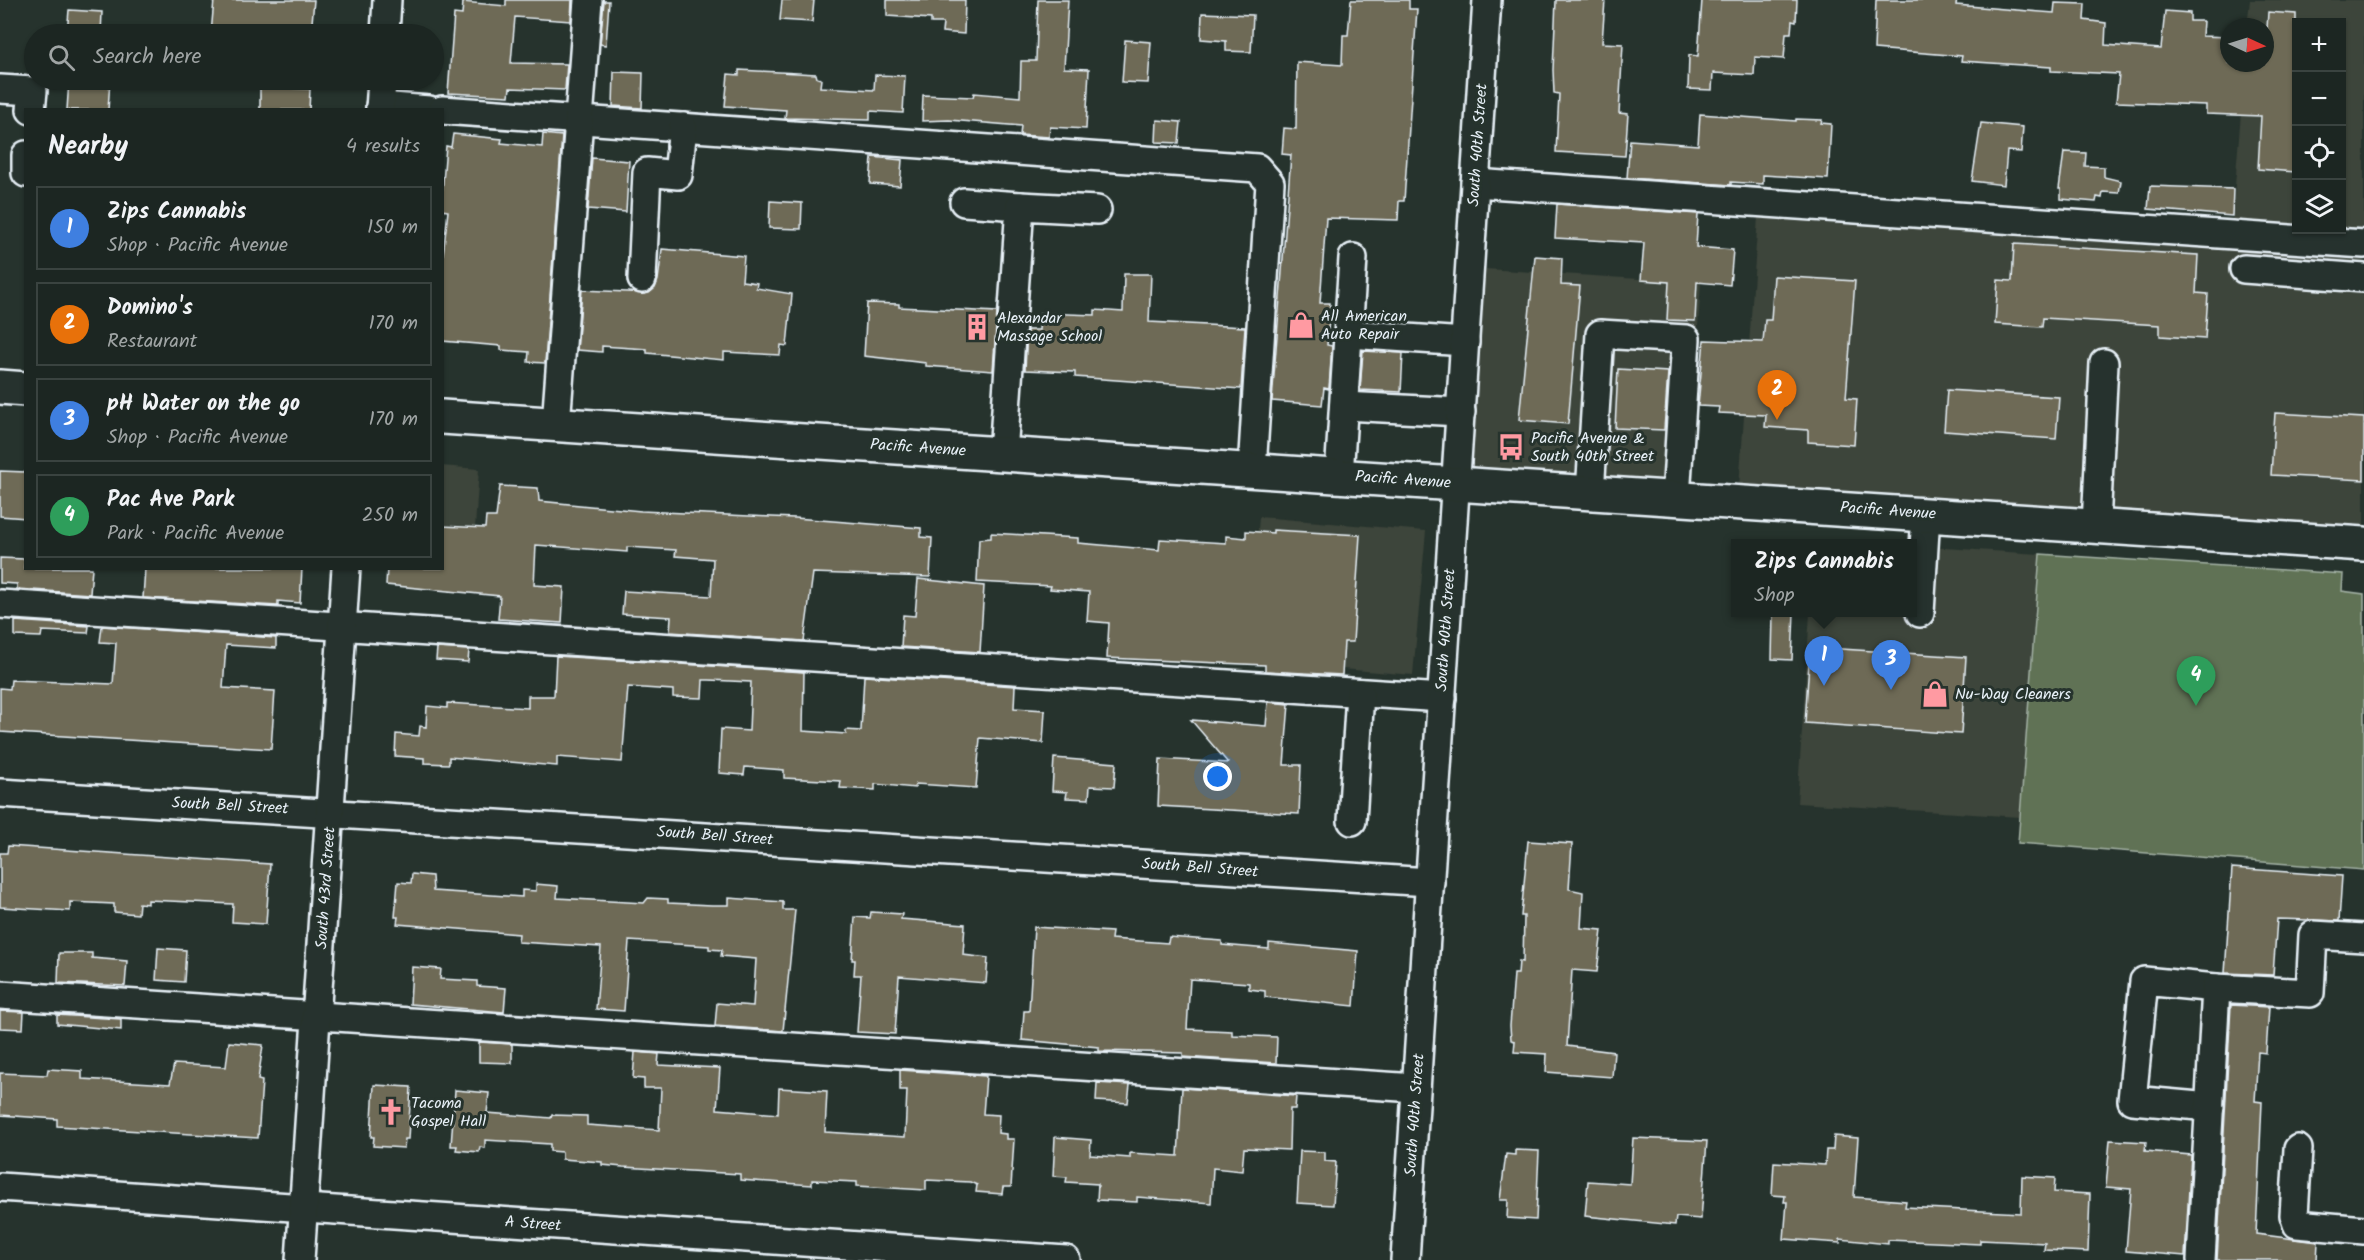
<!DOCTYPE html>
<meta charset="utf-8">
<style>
:root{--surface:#1c2622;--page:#252e2a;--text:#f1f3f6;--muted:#a0a5a5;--line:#3a4340;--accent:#8c9099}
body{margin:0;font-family:Kalam,sans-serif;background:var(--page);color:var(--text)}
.controls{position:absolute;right:18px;top:18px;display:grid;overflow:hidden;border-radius:0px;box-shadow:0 2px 4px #0004}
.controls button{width:54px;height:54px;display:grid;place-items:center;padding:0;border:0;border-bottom:2px solid var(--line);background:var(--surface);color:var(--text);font:30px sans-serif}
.compass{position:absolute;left:2220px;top:18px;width:54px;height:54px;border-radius:50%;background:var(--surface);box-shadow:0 2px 4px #0004;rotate:94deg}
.you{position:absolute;left:1218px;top:777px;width:21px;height:21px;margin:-15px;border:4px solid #fff;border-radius:50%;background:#1a73e8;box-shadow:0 0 0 9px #1a73e833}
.badge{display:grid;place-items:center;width:39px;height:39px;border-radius:50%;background:var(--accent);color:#fff;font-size:20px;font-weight:700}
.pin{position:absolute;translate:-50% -50px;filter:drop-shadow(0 2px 3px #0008)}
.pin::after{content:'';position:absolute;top:32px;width:21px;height:18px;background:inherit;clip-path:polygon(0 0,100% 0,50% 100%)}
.popup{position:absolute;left:1731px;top:539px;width:186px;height:78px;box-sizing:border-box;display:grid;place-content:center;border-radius:0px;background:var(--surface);filter:drop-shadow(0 2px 4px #0005);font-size:20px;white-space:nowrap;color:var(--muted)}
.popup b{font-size:22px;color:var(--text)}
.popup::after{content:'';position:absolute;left:50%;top:100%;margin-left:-12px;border:12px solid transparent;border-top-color:var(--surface)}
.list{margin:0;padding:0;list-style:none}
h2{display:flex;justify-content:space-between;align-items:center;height:78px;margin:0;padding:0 24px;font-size:26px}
h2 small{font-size:20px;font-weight:400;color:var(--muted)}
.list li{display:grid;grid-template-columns:39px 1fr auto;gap:18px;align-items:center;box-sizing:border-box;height:84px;margin:0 12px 12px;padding:0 12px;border:2px solid var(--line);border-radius:0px}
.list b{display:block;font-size:22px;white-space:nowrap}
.list p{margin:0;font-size:20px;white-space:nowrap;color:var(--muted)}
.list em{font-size:20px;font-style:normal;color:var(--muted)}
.icon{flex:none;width:33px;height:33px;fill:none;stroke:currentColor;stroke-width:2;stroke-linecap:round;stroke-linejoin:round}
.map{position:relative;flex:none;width:2364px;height:1260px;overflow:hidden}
.search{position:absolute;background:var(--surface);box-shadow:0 2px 4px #0004;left:24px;top:24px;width:420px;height:66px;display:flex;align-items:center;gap:15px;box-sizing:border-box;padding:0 21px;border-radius:33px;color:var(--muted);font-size:22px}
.panel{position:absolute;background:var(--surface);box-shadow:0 2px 4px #0004;left:24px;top:108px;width:420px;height:462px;border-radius:0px}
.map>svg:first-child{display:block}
.built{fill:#3c443a;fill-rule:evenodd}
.park{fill:#607255;stroke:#a4b2a6;stroke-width:1.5}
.building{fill:#6e6a57;stroke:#e8f1f8;stroke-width:1.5}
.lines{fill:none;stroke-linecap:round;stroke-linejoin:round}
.minor-casing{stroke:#e8f1f8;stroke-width:32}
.major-casing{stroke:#e8f1f8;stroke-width:38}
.minor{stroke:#26332d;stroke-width:27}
.major{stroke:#26332d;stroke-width:33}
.labels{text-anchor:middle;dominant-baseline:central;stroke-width:6;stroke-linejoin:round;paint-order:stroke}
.street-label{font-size:16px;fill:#e8f1f8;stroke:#26332d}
.poi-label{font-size:16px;fill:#e8f1f8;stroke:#26332d;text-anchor:start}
</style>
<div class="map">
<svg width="2364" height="1260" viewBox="0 0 2364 1260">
<rect width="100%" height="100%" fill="#26332d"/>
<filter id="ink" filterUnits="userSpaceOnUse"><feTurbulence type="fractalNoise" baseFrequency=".0167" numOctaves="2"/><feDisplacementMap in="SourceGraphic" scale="12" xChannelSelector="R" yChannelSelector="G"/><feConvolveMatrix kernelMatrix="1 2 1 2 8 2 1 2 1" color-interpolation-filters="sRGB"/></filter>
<g filter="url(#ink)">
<!-- built -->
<g class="built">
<path d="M2250 0H2364V544L1738 502 1759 202 2231 235 2245 63H2265V27H2247ZM2296 22H2342V230H2296Z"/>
<polygon points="1470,268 1701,283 1686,499 1456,484"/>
<polygon points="442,466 479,469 474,543 443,540"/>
<polygon points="1259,517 1426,531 1413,675 1247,661"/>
<polygon points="1913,546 2040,554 2020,817 1797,803 1810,613 1912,612"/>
</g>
<!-- park -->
<polygon class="park" points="2040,554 2343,574 2342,591 2364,594 2364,870 2018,843"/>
<!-- building -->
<g class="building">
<polygon points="214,0 314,0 311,34 211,34"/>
<polygon points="506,0 572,0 571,21 515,17 511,63 567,64 565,90 510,88 509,96 448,93 454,14 462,15 463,2 506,6"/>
<polygon points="782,0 814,0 812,22 780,20"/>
<polygon points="887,0 965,0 964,34 942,32 943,23 931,23 931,19 887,16"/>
<polygon points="1038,0 1068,0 1064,68 1089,69 1086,129 1050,127 1049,137 1020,135 1021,126 949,120 922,121 923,95 973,97 974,93 1020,97 1021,61 1036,61"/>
<polygon points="1351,0 1409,0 1409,9 1417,9 1404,201 1399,201 1398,220 1326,218 1320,303 1330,303 1327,345 1332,346 1329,389 1324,388 1322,405 1272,401 1291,155 1282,154 1284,128 1296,129 1297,62 1342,65 1343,35 1348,35"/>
<polygon points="1556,0 1605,0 1602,43 1623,44 1619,113 1628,114 1625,156 1556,152 1559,94 1554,93 1553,70"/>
<polygon points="1702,0 1797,0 1796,22 1792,21 1791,33 1786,33 1784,59 1755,57 1754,75 1713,73 1712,90 1688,89 1689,55 1698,56"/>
<polygon points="1876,0 1957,0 1956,5 2054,13 2055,3 2085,4 2084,20 2106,23 2105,45 2161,49 2165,11 2190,13 2190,21 2203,21 2202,36 2229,37 2229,63 2265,63 2268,12 2296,14 2296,172 2258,169 2261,116 2206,114 2206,105 2116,102 2119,74 2051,71 2051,67 1961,61 1962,56 1874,49"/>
<polygon points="604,1 609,1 606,45 600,44"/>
<polygon points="69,10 102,12 101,34 67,34"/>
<polygon points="1202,13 1253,15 1251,52 1226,51 1226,41 1201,39"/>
<polygon points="1125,40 1151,42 1148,83 1122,82"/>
<polygon points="739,70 816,74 817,78 821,79 820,87 874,90 875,75 905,76 903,113 870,111 870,120 785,118 786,110 725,106 728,74 739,75"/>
<polygon points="614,72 643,73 642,108 613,106"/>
<polygon points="69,80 110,80 108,110 67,110"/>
<polygon points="260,87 310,89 309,110 260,110"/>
<polygon points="1700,114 1796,121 1796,119 1822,120 1821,123 1831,124 1828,179 1763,175 1763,184 1731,182 1731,185 1627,178 1630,140 1698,145"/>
<polygon points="1157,120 1181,122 1179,143 1156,142"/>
<polygon points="1981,123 2023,127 2021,152 2007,151 2004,185 1972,181"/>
<polygon points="453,134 502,139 501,143 542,147 543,134 562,136 545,363 528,362 529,352 501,350 501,346 442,341 442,264 448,211 442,210 442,194 446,146 451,147"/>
<polygon points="2064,152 2086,153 2085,166 2104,167 2104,177 2121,181 2119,193 2103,192 2102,198 2097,197 2096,202 2061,199 2061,189 2059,189"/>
<polygon points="872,157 902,160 900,186 870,184"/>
<polygon points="592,158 629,161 626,212 588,209"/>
<polygon points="2150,186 2233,189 2232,216 2148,209"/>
<polygon points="770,201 802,203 801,229 769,228"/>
<polygon points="1557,204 1698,214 1696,247 1733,250 1730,285 1697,282 1695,321 1667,320 1669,282 1641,280 1644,243 1555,238"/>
<polygon points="2014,244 2198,255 2196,293 2208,294 2205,339 2160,336 2160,325 2043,318 2042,327 1995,324 1998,280 2012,281"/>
<polygon points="662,249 744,256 742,281 757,283 756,288 792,294 787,346 781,345 780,355 724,352 724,360 647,353 647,349 602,346 602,352 577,350 582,290 649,293 655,288 658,280"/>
<polygon points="1535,256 1562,258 1561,285 1580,286 1568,424 1519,420"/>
<polygon points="1124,274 1151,274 1149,322 1245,327 1241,389 1075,377 1075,372 1025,370 1027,330 1039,330 1040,313 1095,315 1095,310 1123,312"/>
<polygon points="1774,276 1855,281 1846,398 1857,399 1854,445 1808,442 1808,430 1765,427 1766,415 1718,413 1719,407 1698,406 1704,340 1763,342 1765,320 1771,320"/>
<polygon points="867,303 899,304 899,307 997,312 993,371 926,366 926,363 864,356"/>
<polygon points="1363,351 1403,353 1401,392 1360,390"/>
<polygon points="1618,369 1668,372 1664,430 1615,428"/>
<polygon points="1947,390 2059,397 2056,439 1944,431"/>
<polygon points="2275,413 2364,418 2364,480 2271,475"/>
<polygon points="0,471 26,472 26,518 0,516"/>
<polygon points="500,486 538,488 539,501 641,511 795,518 921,528 921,537 932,538 930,577 813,573 804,641 670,632 671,617 622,614 624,591 711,596 713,559 675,556 676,550 627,547 627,552 536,545 534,585 564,587 562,623 498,619 500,596 386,585 387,568 442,568 442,526 485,528 486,517 496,517"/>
<polygon points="1273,530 1360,535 1353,642 1344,642 1342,675 1265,671 1265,665 1107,658 1109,623 1087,621 1089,592 1050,589 1051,586 977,582 979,539 991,538 991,533 1078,538 1078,543 1159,550 1160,539 1226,543 1226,536 1246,538 1246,531 1273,533"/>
<polygon points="0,558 25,559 24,568 92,568 90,594 17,589 17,584 0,583"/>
<polygon points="145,568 302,568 300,603 278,601 278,606 143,598"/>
<polygon points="918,579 984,586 980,652 901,647 903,615 915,616"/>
<polygon points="1773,612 1794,612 1792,660 1772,659"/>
<polygon points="15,621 89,626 88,633 42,631 41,637 15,636"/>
<polygon points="102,626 276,638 276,648 226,645 223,688 275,691 271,749 0,732 0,688 10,689 11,680 113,684 116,643 100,642"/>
<polygon points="1810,647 1966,657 1961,734 1805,723"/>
<polygon points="437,648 469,650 468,662 436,660"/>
<polygon points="556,656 804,672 803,731 846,734 846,730 861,731 864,676 1015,686 1014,708 1045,710 1043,743 980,738 976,788 916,784 915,788 875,784 875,790 840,788 841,781 784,778 784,770 745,767 744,775 719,773 721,729 749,731 751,682 709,680 703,680 702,698 673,697 673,690 628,687 622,762 557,757 557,766 449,757 449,764 424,763 424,758 395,756 396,734 419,736 420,726 426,727 427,706 447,708 447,703 528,708 528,696 554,696"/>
<polygon points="1268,702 1289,704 1284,765 1301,765 1299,814 1158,806 1160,759 1228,763 1191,720 1266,726"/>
<polygon points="1054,758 1116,763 1114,787 1090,786 1089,799 1066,798 1067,792 1052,791"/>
<polygon points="1528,841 1572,844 1569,889 1583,892 1581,928 1602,930 1597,972 1572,970 1567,1046 1614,1052 1612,1077 1546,1072 1547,1054 1514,1052 1515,1041 1511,1040 1510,1026 1514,974 1518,974 1519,961 1523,962 1524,916 1521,916"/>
<polygon points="8,846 270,864 266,924 232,922 233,904 148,900 148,904 139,903 138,914 114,912 114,904 70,902 70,911 0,907 0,853 7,853"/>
<polygon points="2232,868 2342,876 2339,921 2277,919 2273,975 2225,973"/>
<polygon points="412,874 432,876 433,891 522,897 522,890 536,891 536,884 558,886 557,898 644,903 648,898 668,899 668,903 712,905 729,905 729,898 783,902 783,910 795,910 783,1031 715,1026 717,1003 753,1006 756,959 721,956 722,950 709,949 709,946 629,941 624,1011 596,1009 601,947 518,942 519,934 397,924 398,917 395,917 398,882 411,883"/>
<polygon points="871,912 902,914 901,919 965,924 963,955 988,958 986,983 899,976 895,1034 857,1032 861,975 854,975 855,960 852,960 855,917 870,918"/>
<polygon points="1034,927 1112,932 1111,939 1168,943 1169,937 1222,941 1222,945 1269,949 1269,943 1358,951 1354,1006 1265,997 1265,991 1249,989 1249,983 1190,979 1187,1029 1232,1031 1232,1035 1277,1037 1276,1063 1183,1057 1183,1053 1099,1051 1099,1047 1022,1040 1024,1011 1029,1011"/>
<polygon points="158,948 186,950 184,982 156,980"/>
<polygon points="59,953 92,953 92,958 127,961 125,986 58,983"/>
<polygon points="412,967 441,969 440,979 477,981 477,986 506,988 504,1012 410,1004"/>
<polygon points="2231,1005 2269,1007 2266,1053 2258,1052 2255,1101 2262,1102 2256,1234 2318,1242 2317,1260 2217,1260"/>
<polygon points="0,1011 24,1012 23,1029 0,1028"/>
<polygon points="57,1015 121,1019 121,1030 57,1024"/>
<polygon points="229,1042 263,1045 258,1080 262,1081 258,1138 57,1126 57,1119 0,1115 0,1073 47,1075 48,1069 82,1071 82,1079 170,1084 174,1064 226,1067"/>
<polygon points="479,1042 512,1044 512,1063 479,1062"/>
<polygon points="635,1052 659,1054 658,1065 720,1068 717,1109 778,1114 779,1088 827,1091 825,1132 905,1137 907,1090 900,1090 900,1070 986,1076 983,1114 999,1115 998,1133 1006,1134 1006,1139 1014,1139 1011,1187 1003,1187 1002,1194 976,1192 977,1185 970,1182 926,1180 926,1190 857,1186 857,1182 812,1180 812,1185 740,1180 740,1174 623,1167 602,1165 602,1162 562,1159 562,1152 550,1151 550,1144 485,1140 485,1148 480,1147 479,1152 456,1150 457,1146 451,1146 455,1090 489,1093 487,1113 551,1118 552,1115 587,1116 587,1125 659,1130 661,1088 644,1088 644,1079 633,1078"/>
<polygon points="1097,1083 1130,1085 1128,1103 1096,1101"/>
<polygon points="374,1085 411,1087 408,1139 405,1139 404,1148 373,1146 374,1137 371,1137"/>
<polygon points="1182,1088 1296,1096 1295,1109 1290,1109 1289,1150 1244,1148 1242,1171 1213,1168 1211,1203 1137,1197 1137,1202 1097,1200 1098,1184 1066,1182 1067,1177 1053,1176 1055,1137 1091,1140 1090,1155 1130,1158 1130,1153 1178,1156"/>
<polygon points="1834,1136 1858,1138 1854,1197 1906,1201 1905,1207 2021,1213 2022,1176 2055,1178 2054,1192 2090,1194 2088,1252 2044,1250 2045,1243 1980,1240 1980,1244 1888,1240 1888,1244 1840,1239 1840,1243 1784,1239 1787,1202 1784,1202 1785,1196 1772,1195 1774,1162 1825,1165 1826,1150 1833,1150"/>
<polygon points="1633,1138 1707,1141 1701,1219 1676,1217 1675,1225 1585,1216 1588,1181 1630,1184"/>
<polygon points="2110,1140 2146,1142 2145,1151 2191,1155 2185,1256 2126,1251 2131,1189 2106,1187"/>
<polygon points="1515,1150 1539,1151 1536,1220 1507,1218 1508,1200 1500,1200 1506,1154 1515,1155"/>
<polygon points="1300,1151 1325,1152 1325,1161 1336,1162 1333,1205 1297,1203"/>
</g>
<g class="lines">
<defs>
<g id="minor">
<polyline points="385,34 387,0"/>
<polyline points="0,89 33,91 31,110"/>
<polyline points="380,106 429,110"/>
<polyline points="380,110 382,80"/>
<polyline points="442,110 1257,168 1270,183 1252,470"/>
<polyline points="26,155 26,173"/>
<polyline points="1475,183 2364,244"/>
<polyline points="964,202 1020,206"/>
<polyline points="2244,269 2364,278"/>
<polyline points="642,279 647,172 678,175 683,127"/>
<polyline points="1349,334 1465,342"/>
<polyline points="1344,406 1461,412"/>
<polyline points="556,424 588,0"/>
<polyline points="1003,454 1020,206 1097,210"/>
<polyline points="1339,476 1353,258"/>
<polyline points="1590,493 1600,334 1686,339 1676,498"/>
<polyline points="2096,525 2104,363"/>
<polyline points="0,604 1442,698"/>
<polyline points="1920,613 1926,514"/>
<polyline points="0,793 1430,882"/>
<polyline points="1352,821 1360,693"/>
<polyline points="0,995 1416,1088"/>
<polyline points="2210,1107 2132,1100 2144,981 2216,988"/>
<polyline points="2298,1149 2294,1215 2297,1224 2364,1230"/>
<polyline points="0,1187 1066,1260"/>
<polyline points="300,1260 346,568"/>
<polyline points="1405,1260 1487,0"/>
<polyline points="2201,1260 2216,988 2310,993 2313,935 2364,938"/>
</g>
<g id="major">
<polyline points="0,387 26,389"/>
<polyline points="442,417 2364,544"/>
</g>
</defs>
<!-- minor casing -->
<use href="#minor" class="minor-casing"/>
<!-- major casing -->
<use href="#major" class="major-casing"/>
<!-- minor -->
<use href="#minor" class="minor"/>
<!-- major -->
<use href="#major" class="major"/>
</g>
</g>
<!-- icons -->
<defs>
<symbol id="shop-bare" viewBox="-9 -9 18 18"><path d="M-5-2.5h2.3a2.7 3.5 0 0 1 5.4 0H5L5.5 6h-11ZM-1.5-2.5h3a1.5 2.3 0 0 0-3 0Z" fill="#ff9aa2" stroke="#26332d" stroke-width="2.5" paint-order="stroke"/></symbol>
<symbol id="building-bare" viewBox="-9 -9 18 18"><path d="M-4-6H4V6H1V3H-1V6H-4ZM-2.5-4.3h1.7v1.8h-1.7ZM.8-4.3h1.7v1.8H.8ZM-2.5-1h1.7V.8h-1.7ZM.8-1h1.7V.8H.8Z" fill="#ff9aa2" stroke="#26332d" stroke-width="2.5" paint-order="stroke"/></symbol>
<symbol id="bus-bare" viewBox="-9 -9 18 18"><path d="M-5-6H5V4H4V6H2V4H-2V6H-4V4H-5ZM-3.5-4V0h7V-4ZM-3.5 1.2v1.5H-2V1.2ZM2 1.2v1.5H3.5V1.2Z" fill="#ff9aa2" stroke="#26332d" stroke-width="2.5" paint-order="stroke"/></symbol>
<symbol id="church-bare" viewBox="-9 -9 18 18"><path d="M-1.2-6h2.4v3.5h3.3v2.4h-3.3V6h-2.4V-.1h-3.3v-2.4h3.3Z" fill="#ff9aa2" stroke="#26332d" stroke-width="2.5" paint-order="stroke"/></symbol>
</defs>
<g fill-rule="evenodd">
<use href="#shop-bare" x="1282" y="306" width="38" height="38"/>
<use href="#building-bare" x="958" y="308" width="38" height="38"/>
<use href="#bus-bare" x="1492" y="428" width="38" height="38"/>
<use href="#shop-bare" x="1916" y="675" width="38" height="38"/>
<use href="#church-bare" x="372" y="1093" width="38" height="38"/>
</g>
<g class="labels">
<!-- street labels -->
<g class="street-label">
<text transform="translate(1478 145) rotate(-86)">South 40th Street</text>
<text transform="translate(918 448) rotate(4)">Pacific Avenue</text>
<text transform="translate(1403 480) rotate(4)">Pacific Avenue</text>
<text transform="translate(1888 511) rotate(4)">Pacific Avenue</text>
<text transform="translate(1446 630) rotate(-86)">South 40th Street</text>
<text transform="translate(230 806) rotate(3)">South Bell Street</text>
<text transform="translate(715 836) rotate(4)">South Bell Street</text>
<text transform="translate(1200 868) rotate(4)">South Bell Street</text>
<text transform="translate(326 888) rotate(-86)">South 43rd Street</text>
<text transform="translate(1415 1115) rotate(-86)">South 40th Street</text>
<text transform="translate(533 1224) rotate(4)">A Street</text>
</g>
<!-- poi labels -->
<g class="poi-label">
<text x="1321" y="316">All American<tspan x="1321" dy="18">Auto Repair</tspan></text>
<text x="997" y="318">Alexandar<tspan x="997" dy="18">Massage School</tspan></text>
<text x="1531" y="438">Pacific Avenue &amp;<tspan x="1531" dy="18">South 40th Street</tspan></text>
<text x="1955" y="694">Nu-Way Cleaners</text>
<text x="411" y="1103">Tacoma<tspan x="411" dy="18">Gospel Hall</tspan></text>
</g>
</g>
</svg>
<div class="controls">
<button>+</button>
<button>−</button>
<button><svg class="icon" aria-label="locate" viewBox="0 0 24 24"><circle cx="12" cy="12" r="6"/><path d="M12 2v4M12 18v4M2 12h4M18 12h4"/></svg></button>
<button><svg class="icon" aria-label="layers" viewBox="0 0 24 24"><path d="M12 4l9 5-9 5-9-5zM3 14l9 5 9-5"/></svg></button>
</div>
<svg class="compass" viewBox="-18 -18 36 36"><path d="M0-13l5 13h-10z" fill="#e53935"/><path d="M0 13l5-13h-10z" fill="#a0a5a5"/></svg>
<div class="you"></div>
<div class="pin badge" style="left:1824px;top:686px;background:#3f7fe0">1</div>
<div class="popup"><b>Zips Cannabis</b>Shop</div>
<div class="pin badge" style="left:1777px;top:420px;background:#e8710a">2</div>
<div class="pin badge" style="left:1891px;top:690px;background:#3f7fe0">3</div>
<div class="pin badge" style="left:2196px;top:706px;background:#2e9e5b">4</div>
<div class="search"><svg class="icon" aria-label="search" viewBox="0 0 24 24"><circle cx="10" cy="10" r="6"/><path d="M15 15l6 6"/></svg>Search here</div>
<section class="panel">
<h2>Nearby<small>4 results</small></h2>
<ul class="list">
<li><span class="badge" style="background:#3f7fe0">1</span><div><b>Zips Cannabis</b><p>Shop · Pacific Avenue</p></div><em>150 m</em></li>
<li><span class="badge" style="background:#e8710a">2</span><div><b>Domino's</b><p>Restaurant</p></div><em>170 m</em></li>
<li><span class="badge" style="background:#3f7fe0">3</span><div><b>pH Water on the go</b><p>Shop · Pacific Avenue</p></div><em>170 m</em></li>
<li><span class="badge" style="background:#2e9e5b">4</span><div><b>Pac Ave Park</b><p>Park · Pacific Avenue</p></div><em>250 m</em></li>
</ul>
</section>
</div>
